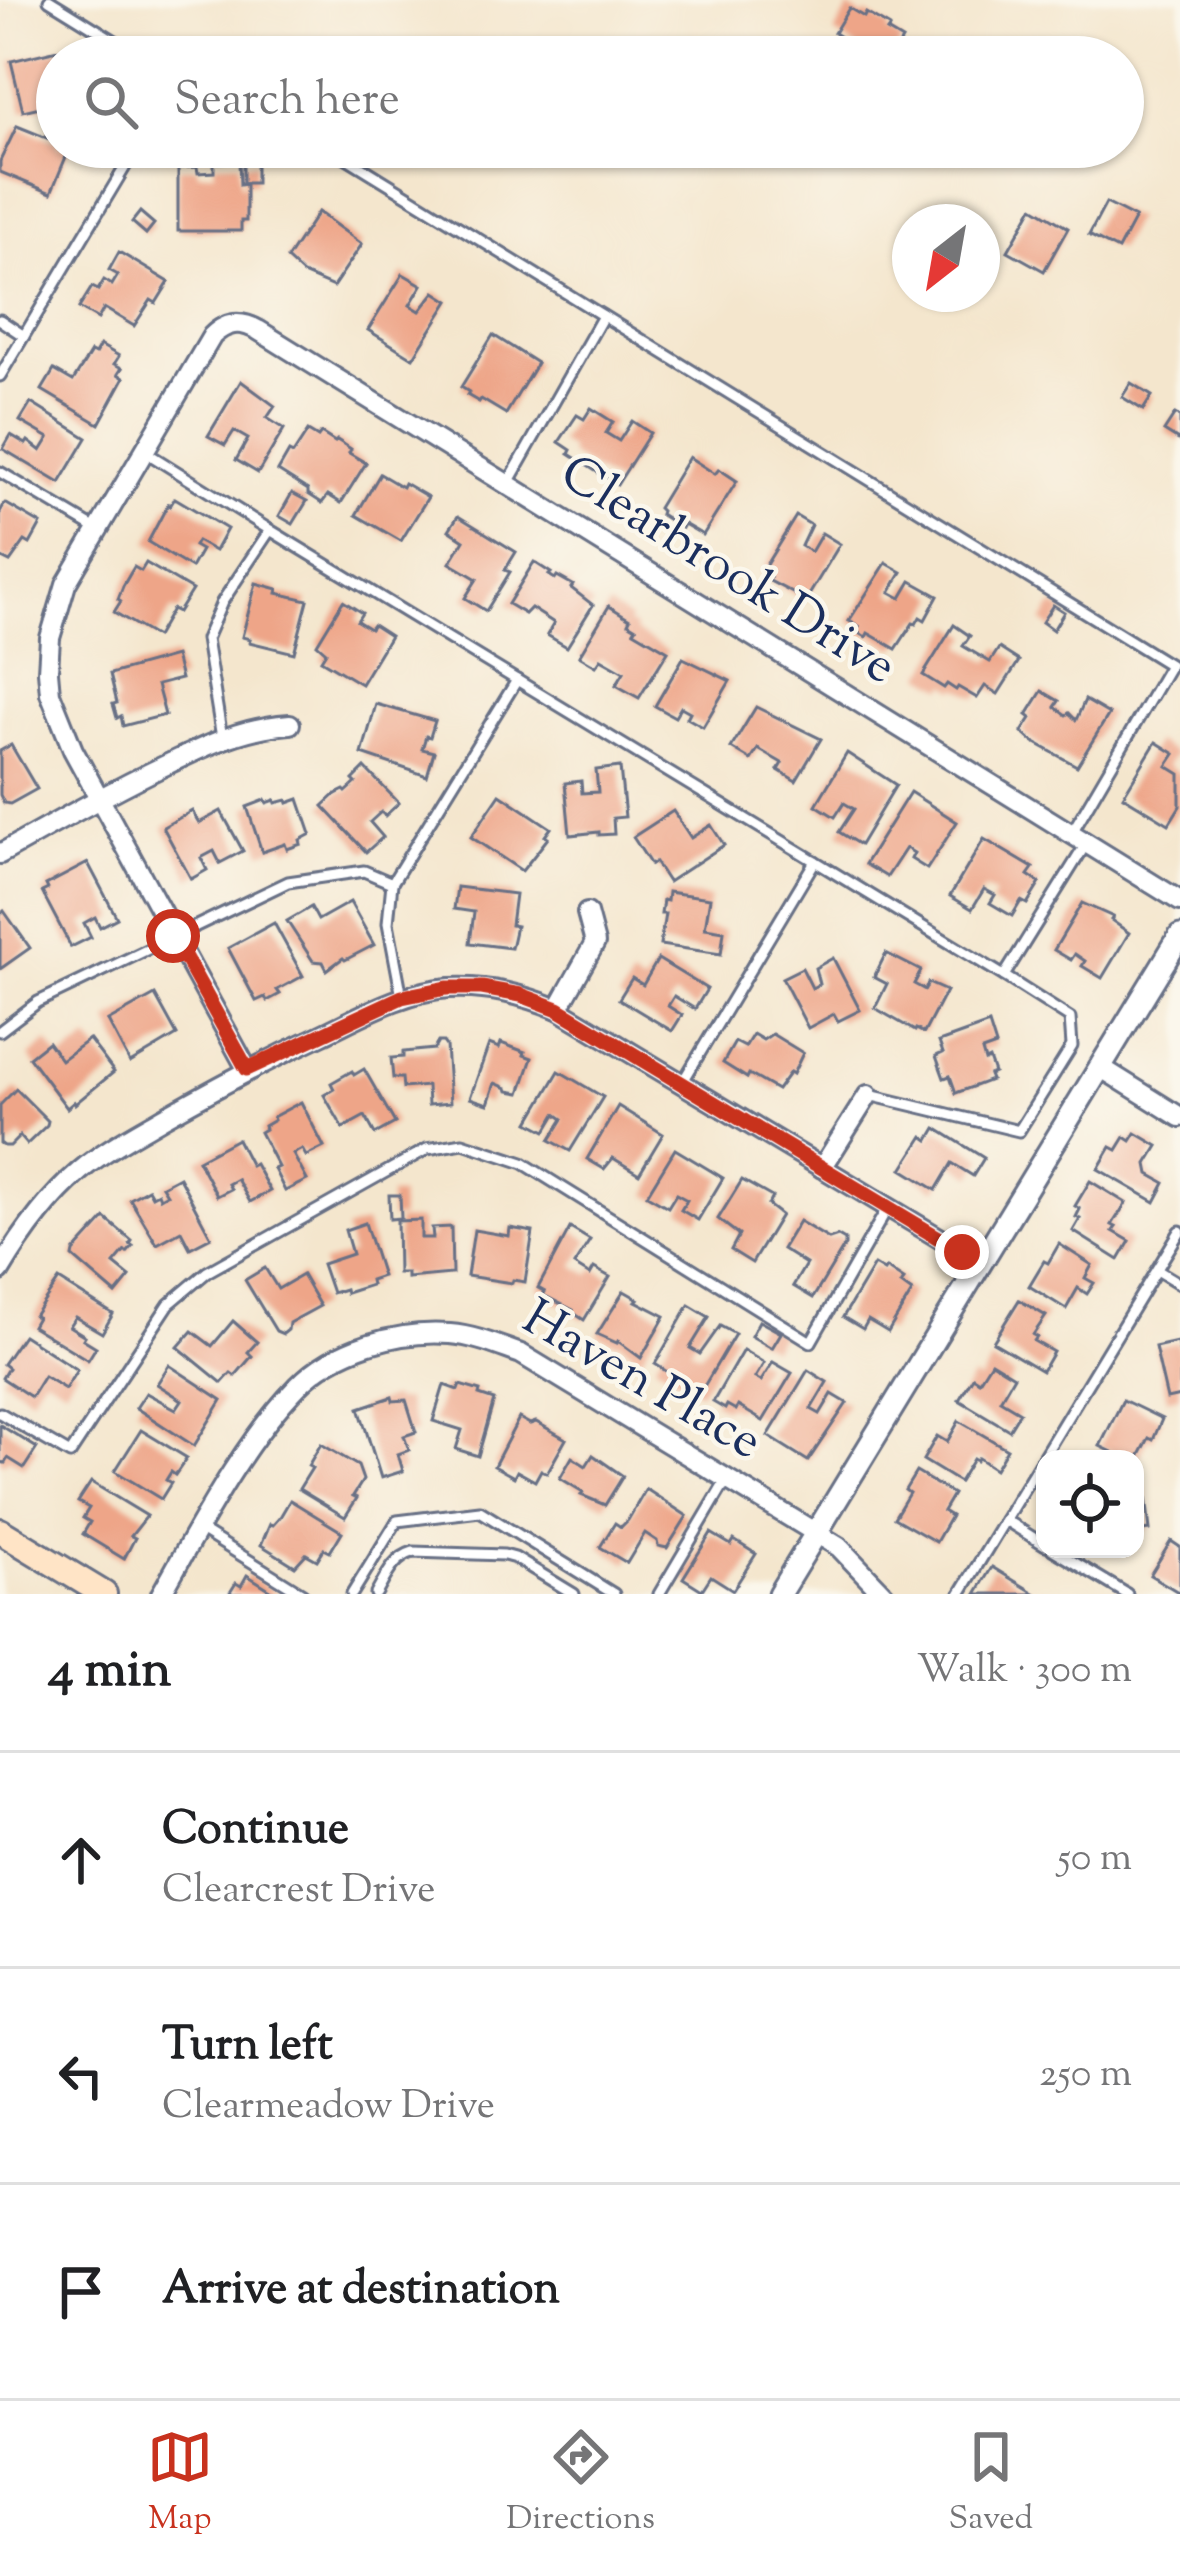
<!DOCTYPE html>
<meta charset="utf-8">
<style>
:root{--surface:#fff;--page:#f2f2f2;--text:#202124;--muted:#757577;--line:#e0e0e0;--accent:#c8321e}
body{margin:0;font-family:"Sorts Mill Goudy",serif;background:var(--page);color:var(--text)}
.controls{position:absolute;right:36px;bottom:36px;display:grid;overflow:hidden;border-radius:24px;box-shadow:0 3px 9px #0004}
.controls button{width:108px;height:108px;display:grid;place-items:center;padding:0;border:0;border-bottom:3px solid var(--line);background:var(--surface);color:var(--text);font:60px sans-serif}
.compass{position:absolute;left:892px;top:204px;width:108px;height:108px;border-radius:50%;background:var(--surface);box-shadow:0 3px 9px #0004;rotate:211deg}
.stop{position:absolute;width:36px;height:36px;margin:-27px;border:9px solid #c8321e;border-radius:50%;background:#fff}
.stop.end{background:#c8321e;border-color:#fff;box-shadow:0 3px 12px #0008}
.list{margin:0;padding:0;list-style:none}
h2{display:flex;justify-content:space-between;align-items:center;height:156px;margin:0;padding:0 48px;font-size:51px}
h2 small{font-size:39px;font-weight:400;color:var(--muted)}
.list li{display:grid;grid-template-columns:78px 1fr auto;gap:36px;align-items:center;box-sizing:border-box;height:216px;padding:0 48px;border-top:3px solid var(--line)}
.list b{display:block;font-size:45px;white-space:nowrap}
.list p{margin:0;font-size:39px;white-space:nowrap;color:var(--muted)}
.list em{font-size:39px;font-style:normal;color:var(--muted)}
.icon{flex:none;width:66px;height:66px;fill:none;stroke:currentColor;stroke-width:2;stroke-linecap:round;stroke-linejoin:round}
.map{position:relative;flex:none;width:1180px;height:1594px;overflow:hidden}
.search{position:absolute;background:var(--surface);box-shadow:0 3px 9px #0004;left:36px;right:36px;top:36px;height:132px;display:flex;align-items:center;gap:30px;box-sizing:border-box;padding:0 42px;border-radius:66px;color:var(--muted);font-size:45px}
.sheet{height:804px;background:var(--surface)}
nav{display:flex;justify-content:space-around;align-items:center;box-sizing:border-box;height:168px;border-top:3px solid var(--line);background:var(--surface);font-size:33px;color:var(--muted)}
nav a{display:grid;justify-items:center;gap:6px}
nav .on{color:var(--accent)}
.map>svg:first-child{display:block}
.building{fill:#eea588}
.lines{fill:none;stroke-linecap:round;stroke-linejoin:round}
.service-casing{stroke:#676f85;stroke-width:15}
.minor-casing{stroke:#676f85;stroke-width:24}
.tertiary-casing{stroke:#676f85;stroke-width:27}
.secondary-casing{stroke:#676f85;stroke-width:30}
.service{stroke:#fff;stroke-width:9}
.minor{stroke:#fff;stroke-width:18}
.tertiary{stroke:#fff;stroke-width:21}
.secondary{stroke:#ffe4c6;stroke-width:24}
.route{stroke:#c8321e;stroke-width:15}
.labels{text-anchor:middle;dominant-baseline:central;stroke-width:9;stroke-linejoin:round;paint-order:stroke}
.street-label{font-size:51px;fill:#1b2f5e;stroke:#fbf7ec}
</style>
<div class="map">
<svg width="1180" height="1594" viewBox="0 0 1180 1594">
<rect width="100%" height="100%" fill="#fbf7ec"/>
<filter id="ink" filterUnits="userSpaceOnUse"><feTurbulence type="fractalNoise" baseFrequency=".00833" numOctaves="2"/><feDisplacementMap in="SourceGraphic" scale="24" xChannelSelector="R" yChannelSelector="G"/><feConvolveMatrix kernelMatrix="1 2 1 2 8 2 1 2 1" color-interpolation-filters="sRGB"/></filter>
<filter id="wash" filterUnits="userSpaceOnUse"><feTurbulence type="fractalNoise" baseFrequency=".004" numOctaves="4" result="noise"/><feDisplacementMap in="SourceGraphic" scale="48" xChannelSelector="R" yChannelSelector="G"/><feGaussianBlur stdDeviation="2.7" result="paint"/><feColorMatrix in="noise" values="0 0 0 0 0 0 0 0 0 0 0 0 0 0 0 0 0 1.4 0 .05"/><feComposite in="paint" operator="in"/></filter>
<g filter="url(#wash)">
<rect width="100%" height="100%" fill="#f4e6cd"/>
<g id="blocks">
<!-- building -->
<g class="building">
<polygon points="849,8 864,17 866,13 890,27 887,31 902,40 892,57 872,57 834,33"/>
<polygon points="74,46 76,57 57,57 57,103 23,111 11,61"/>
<polygon points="17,126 57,142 57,147 70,147 51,193 0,172 0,161"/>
<polygon points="239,162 240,185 246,184 246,221 241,221 241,231 178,231 178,168 197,167 198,173 214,172 214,163"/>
<rect x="243" y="163" width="13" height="20"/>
<polygon points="1106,203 1135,218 1118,250 1089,235"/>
<polygon points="1033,207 1068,228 1044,271 1008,251"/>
<polygon points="140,212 154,224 146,234 132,222"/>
<polygon points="318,212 362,244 333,287 303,274 287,259"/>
<polygon points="119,252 169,282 156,303 151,300 134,326 104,308 98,319 79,308 92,287 98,290 104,280 112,285 118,275 109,270"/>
<polygon points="403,274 422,285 410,305 420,311 435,292 449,301 413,358 368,330"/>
<polygon points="493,335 537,363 506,414 481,399 479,402 467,395 469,392 461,387"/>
<polygon points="100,345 119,356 114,364 122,368 118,374 124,378 99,424 42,390 54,370 73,381 91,352 95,354"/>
<polygon points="241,381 275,406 267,418 284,429 258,473 236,460 248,439 234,431 225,445 208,436"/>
<polygon points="1131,383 1152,396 1143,410 1122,397"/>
<polygon points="31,403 87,438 60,483 3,449 11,435 26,444 28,441 41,451 49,438 20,421"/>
<polygon points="591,408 613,422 606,433 619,441 632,421 650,433 617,485 569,454 571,450 559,442 577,415 584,419"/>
<polygon points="1175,414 1180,417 1180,441 1164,431"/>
<polygon points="308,431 318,437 321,433 335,442 337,440 351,449 349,453 366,463 341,503 328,495 322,503 308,494 308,490 278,471 289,452 293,454"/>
<polygon points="689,457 715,474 719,469 737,481 703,535 684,524 682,528 660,514 661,511 658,508"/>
<polygon points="380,474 402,487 404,483 428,497 401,541 356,515"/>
<polygon points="292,493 307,501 293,524 279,516"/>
<polygon points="175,498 227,529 215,551 197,541 194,546 201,550 191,568 148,542 168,504 170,506"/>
<polygon points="5,503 41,524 30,544 25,541 10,562 0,557 0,512"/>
<polygon points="458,516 516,552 505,570 510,572 486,611 465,598 477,579 450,563 464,540 449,530"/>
<polygon points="796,516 811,525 801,546 811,552 822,533 840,544 806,600 768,580 770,578 761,573"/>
<polygon points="534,562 551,573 549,575 555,579 557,576 573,585 571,588 593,605 567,647 547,635 554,623 531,608 525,614 508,604"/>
<polygon points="146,563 192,590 178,612 172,609 156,637 114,612 121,601 118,599 123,586 134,567 141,571"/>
<polygon points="886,563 902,572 890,592 901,598 911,581 938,596 925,620 920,617 916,624 913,623 896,649 868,633 866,637 856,631 859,626 849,621"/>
<polygon points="256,583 278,589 277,593 308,600 294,653 249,642 250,639 242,637"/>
<polygon points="343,601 362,613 357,621 370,629 373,625 390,636 361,684 321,660 326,652 317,644"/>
<polygon points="1053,605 1064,612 1053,630 1042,622"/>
<polygon points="609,606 630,619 628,623 636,628 634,631 668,651 639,698 616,685 624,672 601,659 596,666 579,656"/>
<polygon points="954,625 970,636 963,646 990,662 999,648 1019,661 998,694 985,686 977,698 958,687 956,690 947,684 944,688 923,675"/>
<polygon points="175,656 181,679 157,685 165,715 123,726 121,716 117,718 113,704 117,703 110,674"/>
<polygon points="683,658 730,681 703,727 687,718 690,712 681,707 675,717 655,706"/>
<polygon points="1042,691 1059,701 1055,707 1066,715 1069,713 1076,720 1085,700 1109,714 1077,766 1032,741 1022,732 1031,718 1027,715"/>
<polygon points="376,704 435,721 430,737 426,736 422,749 434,752 427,776 362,754"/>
<polygon points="756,707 821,739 796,781 778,770 782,763 758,749 751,760 731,748"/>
<polygon points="1156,742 1175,754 1167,766 1180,774 1180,806 1169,824 1123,796"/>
<polygon points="11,745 37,789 10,804 4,803 0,795 0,751"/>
<polygon points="847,753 896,785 860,845 839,832 854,809 844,803 835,817 816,805"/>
<polygon points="620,767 625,817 613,818 614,834 599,835 599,832 570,835 565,783 581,781 582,793 598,792 596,770"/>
<polygon points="365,768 399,803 385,816 381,812 370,822 383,837 366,852 323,806 336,794 344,790 346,792 356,783 353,780"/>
<polygon points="910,792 957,822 927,869 911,859 914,853 906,848 887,877 865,864"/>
<polygon points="500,794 551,828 545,836 548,838 522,871 471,837"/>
<polygon points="299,799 311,834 300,840 301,844 287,849 285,844 262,852 247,807 265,800 267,803 275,800 276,803 287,800 288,803"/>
<polygon points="192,811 199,823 221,811 243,851 220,863 214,851 201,858 207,870 191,879 163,827"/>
<polygon points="673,811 691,838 711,825 724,845 668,882 655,862 651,865 633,837"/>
<polygon points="984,839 1033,868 1028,875 1040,883 1027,904 1021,901 1012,916 990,903 995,895 984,889 972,909 950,896"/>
<polygon points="88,863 117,918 100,927 95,917 84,923 91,937 71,947 42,892 48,889 46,885"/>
<polygon points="457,887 515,894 511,925 516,926 511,948 470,943 474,912 454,909"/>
<polygon points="668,892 710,898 705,928 724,931 721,954 660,945 665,914 661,914 663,900 667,901"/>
<polygon points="350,902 374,945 345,960 343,958 327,970 323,962 313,961 287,921 311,907 318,920"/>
<polygon points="1082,903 1113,917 1111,920 1129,933 1102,978 1082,966 1085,961 1075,954 1071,960 1054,950"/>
<polygon points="4,911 30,948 0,969 0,914"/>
<polygon points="274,923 303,976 277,990 280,994 267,1001 265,997 256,1001 228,948"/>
<polygon points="886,953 921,971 914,984 925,990 928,983 946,991 924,1033 916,1029 915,1031 875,1008 887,984 874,977"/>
<polygon points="833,958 860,1010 838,1021 834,1014 808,1028 782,978 802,968 812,988 819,984 815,968"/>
<polygon points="658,959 707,989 695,1009 674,996 668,1006 682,1015 672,1031 619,999 632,978 643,985"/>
<polygon points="155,995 177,1035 130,1063 108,1021"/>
<polygon points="989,1024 996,1046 982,1051 985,1061 989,1059 994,1073 989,1075 991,1080 956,1093 950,1076 944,1078 936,1056 943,1053 939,1042"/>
<polygon points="753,1034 763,1040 772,1034 803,1053 793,1074 790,1072 777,1090 749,1074 747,1078 723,1063 735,1042 745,1047"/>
<polygon points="89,1039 114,1072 75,1104 74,1102 67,1108 29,1057 48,1042 61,1060"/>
<polygon points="438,1042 443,1042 446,1046 450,1103 428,1105 427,1086 403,1088 402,1078 393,1078 391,1058 403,1057 403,1052 434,1049"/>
<polygon points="501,1043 525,1052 524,1055 532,1058 520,1093 508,1091 507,1088 495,1083 488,1104 470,1098 489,1044 499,1048"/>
<polygon points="364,1069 395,1123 375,1134 365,1116 343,1128 324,1095 334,1089 331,1083 352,1071 354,1075"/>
<polygon points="559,1071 603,1097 570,1151 550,1140 563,1119 556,1114 546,1131 529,1122"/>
<polygon points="16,1089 48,1121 47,1125 27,1144 20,1136 10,1146 4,1146 0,1143 0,1105"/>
<polygon points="301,1102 324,1147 306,1156 302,1149 293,1154 307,1180 285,1191 274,1169 278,1167 260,1132 265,1129 264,1126 274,1120 273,1117"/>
<polygon points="618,1106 663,1134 639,1174 613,1158 604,1169 587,1159"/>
<polygon points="936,1128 984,1158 973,1176 952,1163 936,1190 902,1169 923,1136 929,1140"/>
<polygon points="1136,1133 1158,1146 1147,1164 1149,1174 1165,1183 1155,1202 1098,1169 1111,1147 1117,1150 1125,1137 1131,1141"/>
<polygon points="237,1139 251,1166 255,1164 270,1191 250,1202 237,1179 228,1184 231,1189 217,1196 198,1160"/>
<polygon points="675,1149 723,1178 698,1220 681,1210 687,1200 676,1194 668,1207 647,1195"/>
<polygon points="179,1177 211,1237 190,1248 181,1231 157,1244 130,1199 148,1189 152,1196 158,1193 160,1198 167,1194 162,1186"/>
<polygon points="742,1180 772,1197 768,1205 781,1215 752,1263 731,1250 739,1235 718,1219"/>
<polygon points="1090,1181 1126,1203 1112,1225 1116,1227 1113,1231 1130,1241 1119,1260 1073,1231 1080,1219 1076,1217 1080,1209 1075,1206"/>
<polygon points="389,1195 400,1195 401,1218 390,1219"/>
<polygon points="105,1218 132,1241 130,1244 133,1246 127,1253 125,1251 114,1264 130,1277 116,1294 73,1257 74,1252"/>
<polygon points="421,1220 421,1238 433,1238 432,1228 451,1227 452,1274 407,1278 407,1273 398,1273 397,1221"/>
<polygon points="799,1221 829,1239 838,1236 845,1240 845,1245 813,1298 793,1286 806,1264 782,1249"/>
<polygon points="365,1223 382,1276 370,1280 371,1285 346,1293 345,1289 332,1293 322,1264 352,1254 345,1230"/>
<polygon points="510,1228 533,1232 525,1282 513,1280 512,1283 467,1276 474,1230 509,1236"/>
<polygon points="570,1228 590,1240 574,1265 590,1275 594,1268 610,1277 584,1320 572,1312 573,1310 543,1295 545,1292 538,1288"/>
<polygon points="1059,1244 1092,1265 1085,1278 1094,1283 1087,1294 1078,1288 1066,1309 1029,1286 1044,1261 1048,1263"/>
<polygon points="874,1265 884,1271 886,1268 904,1280 901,1284 912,1292 888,1332 868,1320 863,1329 843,1317"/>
<polygon points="265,1268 278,1289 302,1275 320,1306 289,1323 288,1330 283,1334 276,1331 245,1280"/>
<polygon points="59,1280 113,1314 102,1333 75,1317 69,1326 85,1336 83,1339 96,1347 88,1360 32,1326 37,1317 34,1316"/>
<polygon points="624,1291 638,1299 636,1301 665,1316 641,1358 618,1341 617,1343 597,1334"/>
<polygon points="1019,1300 1046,1316 1033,1335 1037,1337 1034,1341 1053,1352 1042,1371 993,1342"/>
<polygon points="689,1305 709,1317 690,1348 700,1354 720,1326 735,1334 700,1393 655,1364"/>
<polygon points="233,1321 257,1342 248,1352 252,1356 235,1376 231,1373 222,1383 178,1347 192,1331 212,1346"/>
<polygon points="759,1321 781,1333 772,1348 751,1336"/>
<polygon points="23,1335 77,1370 65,1389 44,1376 31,1397 2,1378 8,1368 3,1364"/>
<polygon points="1177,1342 1180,1355 1180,1396 1167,1399 1155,1347"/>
<polygon points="743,1350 764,1363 755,1378 761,1381 773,1362 792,1373 763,1421 738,1406 736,1410 727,1405 725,1409 713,1402"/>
<polygon points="991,1362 1014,1376 1000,1400 1020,1412 1009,1430 959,1400 973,1377 979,1381"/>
<polygon points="169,1365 222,1400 194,1446 136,1408 146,1393 176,1409 182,1400 157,1384"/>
<polygon points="808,1370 827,1382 811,1409 820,1414 832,1394 847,1403 808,1461 768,1436"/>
<polygon points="444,1385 458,1390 460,1385 480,1391 479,1395 494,1400 478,1456 456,1449 462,1430 433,1421"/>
<polygon points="392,1397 393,1401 406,1400 416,1432 404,1436 409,1450 398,1454 403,1471 381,1478 359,1408"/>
<polygon points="1123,1400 1162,1419 1153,1440 1149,1438 1138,1459 1127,1459 1100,1446"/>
<polygon points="519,1418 530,1424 536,1422 566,1439 547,1473 541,1470 535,1481 517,1471 514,1477 494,1466"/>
<polygon points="959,1421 1007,1449 995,1469 978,1458 976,1461 973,1459 959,1482 923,1460 937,1436 947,1442"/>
<polygon points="0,1425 37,1448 24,1468 8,1458 5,1463 0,1462"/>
<polygon points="141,1430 187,1458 175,1475 171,1472 166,1480 171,1483 161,1499 115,1471"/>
<polygon points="321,1444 358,1466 363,1480 353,1496 357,1498 345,1517 299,1489 312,1468 308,1466"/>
<polygon points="593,1455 623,1476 605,1505 581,1495 583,1492 560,1478 572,1457 586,1466"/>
<polygon points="916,1472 953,1494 943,1511 951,1516 936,1542 894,1518 909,1493 905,1490"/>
<polygon points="91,1482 147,1516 131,1536 135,1538 124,1559 83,1534 90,1522 83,1518 89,1508 78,1502"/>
<polygon points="1145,1488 1150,1530 1135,1532 1135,1490"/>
<polygon points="646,1489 687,1516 667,1548 658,1546 657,1541 645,1533 627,1563 600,1547 615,1523 621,1527 628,1520"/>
<polygon points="290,1500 342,1532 330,1552 324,1549 317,1560 306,1554 295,1566 261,1545 270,1524 273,1525 280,1517"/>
<polygon points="711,1533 731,1545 734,1540 756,1554 733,1590 711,1576 702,1590 683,1578"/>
<polygon points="1171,1541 1180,1547 1180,1593 1150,1575"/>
<polygon points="992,1567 1036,1594 976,1594"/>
<polygon points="247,1575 277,1594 229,1594 236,1583 241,1586"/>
</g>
</g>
</g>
<g filter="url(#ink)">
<use href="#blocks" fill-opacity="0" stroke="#676f85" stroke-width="3"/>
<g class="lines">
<defs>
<g id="service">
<polyline points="49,0 141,57"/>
<polyline points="329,147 1170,665 1071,834"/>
<polyline points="0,320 24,336"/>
<polyline points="0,376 137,147"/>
<polyline points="144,451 270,530"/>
<polyline points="0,472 96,529"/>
<polyline points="508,483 603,316"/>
<polyline points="222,738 206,639 222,602 270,530 1004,976 1086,844"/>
<polyline points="402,997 388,923 392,883 517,680"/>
<polyline points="0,1031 38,1002 288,882 364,871 392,883"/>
<polyline points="682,1083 815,861"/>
<polyline points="869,1095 1019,1131 1072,1046 1070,1018 1004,976"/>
<polyline points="1157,1270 1180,1284"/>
<polyline points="0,1413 70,1454 169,1304 207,1272 427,1149 463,1143 523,1163 811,1342 888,1207"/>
<polyline points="1005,1520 1045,1545"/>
<polyline points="199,1529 303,1594"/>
<polyline points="1052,1549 1127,1594"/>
<polyline points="352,1594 397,1521 480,1511 614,1594"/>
<path d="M376 1594C386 1577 393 1558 413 1552L504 1555 515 1558 574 1594"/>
<polyline points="659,1594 727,1479"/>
<polyline points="960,1594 1180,1231"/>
</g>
<g id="minor">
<path d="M0 854C55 823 109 792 166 765 207 745 244 727 290 724"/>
<polyline points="558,1009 595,943 587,913"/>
<polyline points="1100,1067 1180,1117"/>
<path d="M247 1069 73 750 50 693 48 671 50 638 66 584 212 336C226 322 240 320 258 330L1180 901"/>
<polyline points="822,1168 868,1095"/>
<path d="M0 1271C22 1234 47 1199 80 1171 106 1149 137 1133 166 1116 217 1087 268 1060 321 1035 363 1015 404 991 450 988 489 986 523 995 558 1009L981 1263"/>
<path d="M161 1594C199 1527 244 1441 298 1386 335 1348 398 1330 450 1334 475 1336 498 1346 521 1354L839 1547 884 1594"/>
</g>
<polyline id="tertiary" points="779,1594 1180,936"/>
<polyline id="secondary" points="0,1531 104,1594"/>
</defs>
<!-- service casing -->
<use href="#service" class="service-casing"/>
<!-- minor casing -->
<use href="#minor" class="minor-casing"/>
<!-- tertiary casing -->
<use href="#tertiary" class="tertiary-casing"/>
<!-- secondary casing -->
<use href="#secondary" class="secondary-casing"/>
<!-- service -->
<use href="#service" class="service"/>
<!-- minor -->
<use href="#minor" class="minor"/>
<!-- tertiary -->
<use href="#tertiary" class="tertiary"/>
<!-- secondary -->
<use href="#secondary" class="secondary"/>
</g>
</g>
<g class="lines" filter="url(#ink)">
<!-- route -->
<polyline class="route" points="173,936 247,1069 402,997 447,988 482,988 521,995 558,1009 962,1252"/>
</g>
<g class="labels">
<!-- street labels -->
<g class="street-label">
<text transform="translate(727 572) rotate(32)">Clearbrook Drive</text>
<text transform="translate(641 1382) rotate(30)">Haven Place</text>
</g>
</g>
</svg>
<div class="controls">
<button><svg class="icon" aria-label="locate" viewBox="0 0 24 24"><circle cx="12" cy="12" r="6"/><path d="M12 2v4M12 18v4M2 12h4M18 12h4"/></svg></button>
</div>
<svg class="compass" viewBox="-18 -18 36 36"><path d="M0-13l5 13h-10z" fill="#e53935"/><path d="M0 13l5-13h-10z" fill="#757577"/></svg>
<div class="stop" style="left:173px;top:936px"></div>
<div class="stop end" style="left:962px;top:1252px"></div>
<div class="search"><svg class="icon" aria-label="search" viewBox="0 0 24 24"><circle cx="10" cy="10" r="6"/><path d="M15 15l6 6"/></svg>Search here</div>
</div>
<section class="sheet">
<h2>4 min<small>Walk · 300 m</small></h2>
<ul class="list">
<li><svg class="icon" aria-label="ahead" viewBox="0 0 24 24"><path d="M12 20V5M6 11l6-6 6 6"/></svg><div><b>Continue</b><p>Clearcrest Drive</p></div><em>50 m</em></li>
<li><svg class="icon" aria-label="left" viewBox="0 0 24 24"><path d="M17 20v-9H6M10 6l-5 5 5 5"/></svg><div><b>Turn left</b><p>Clearmeadow Drive</p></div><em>250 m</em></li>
<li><svg class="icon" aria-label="arrive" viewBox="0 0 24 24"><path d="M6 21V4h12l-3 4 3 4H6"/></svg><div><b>Arrive at destination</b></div></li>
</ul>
</section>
<nav>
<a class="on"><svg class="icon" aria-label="map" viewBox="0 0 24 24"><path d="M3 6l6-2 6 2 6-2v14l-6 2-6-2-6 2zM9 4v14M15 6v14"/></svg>Map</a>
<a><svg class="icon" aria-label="directions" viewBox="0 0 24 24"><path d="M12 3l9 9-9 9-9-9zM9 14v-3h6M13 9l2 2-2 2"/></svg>Directions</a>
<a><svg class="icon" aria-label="saved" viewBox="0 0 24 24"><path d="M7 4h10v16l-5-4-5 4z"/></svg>Saved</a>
</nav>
